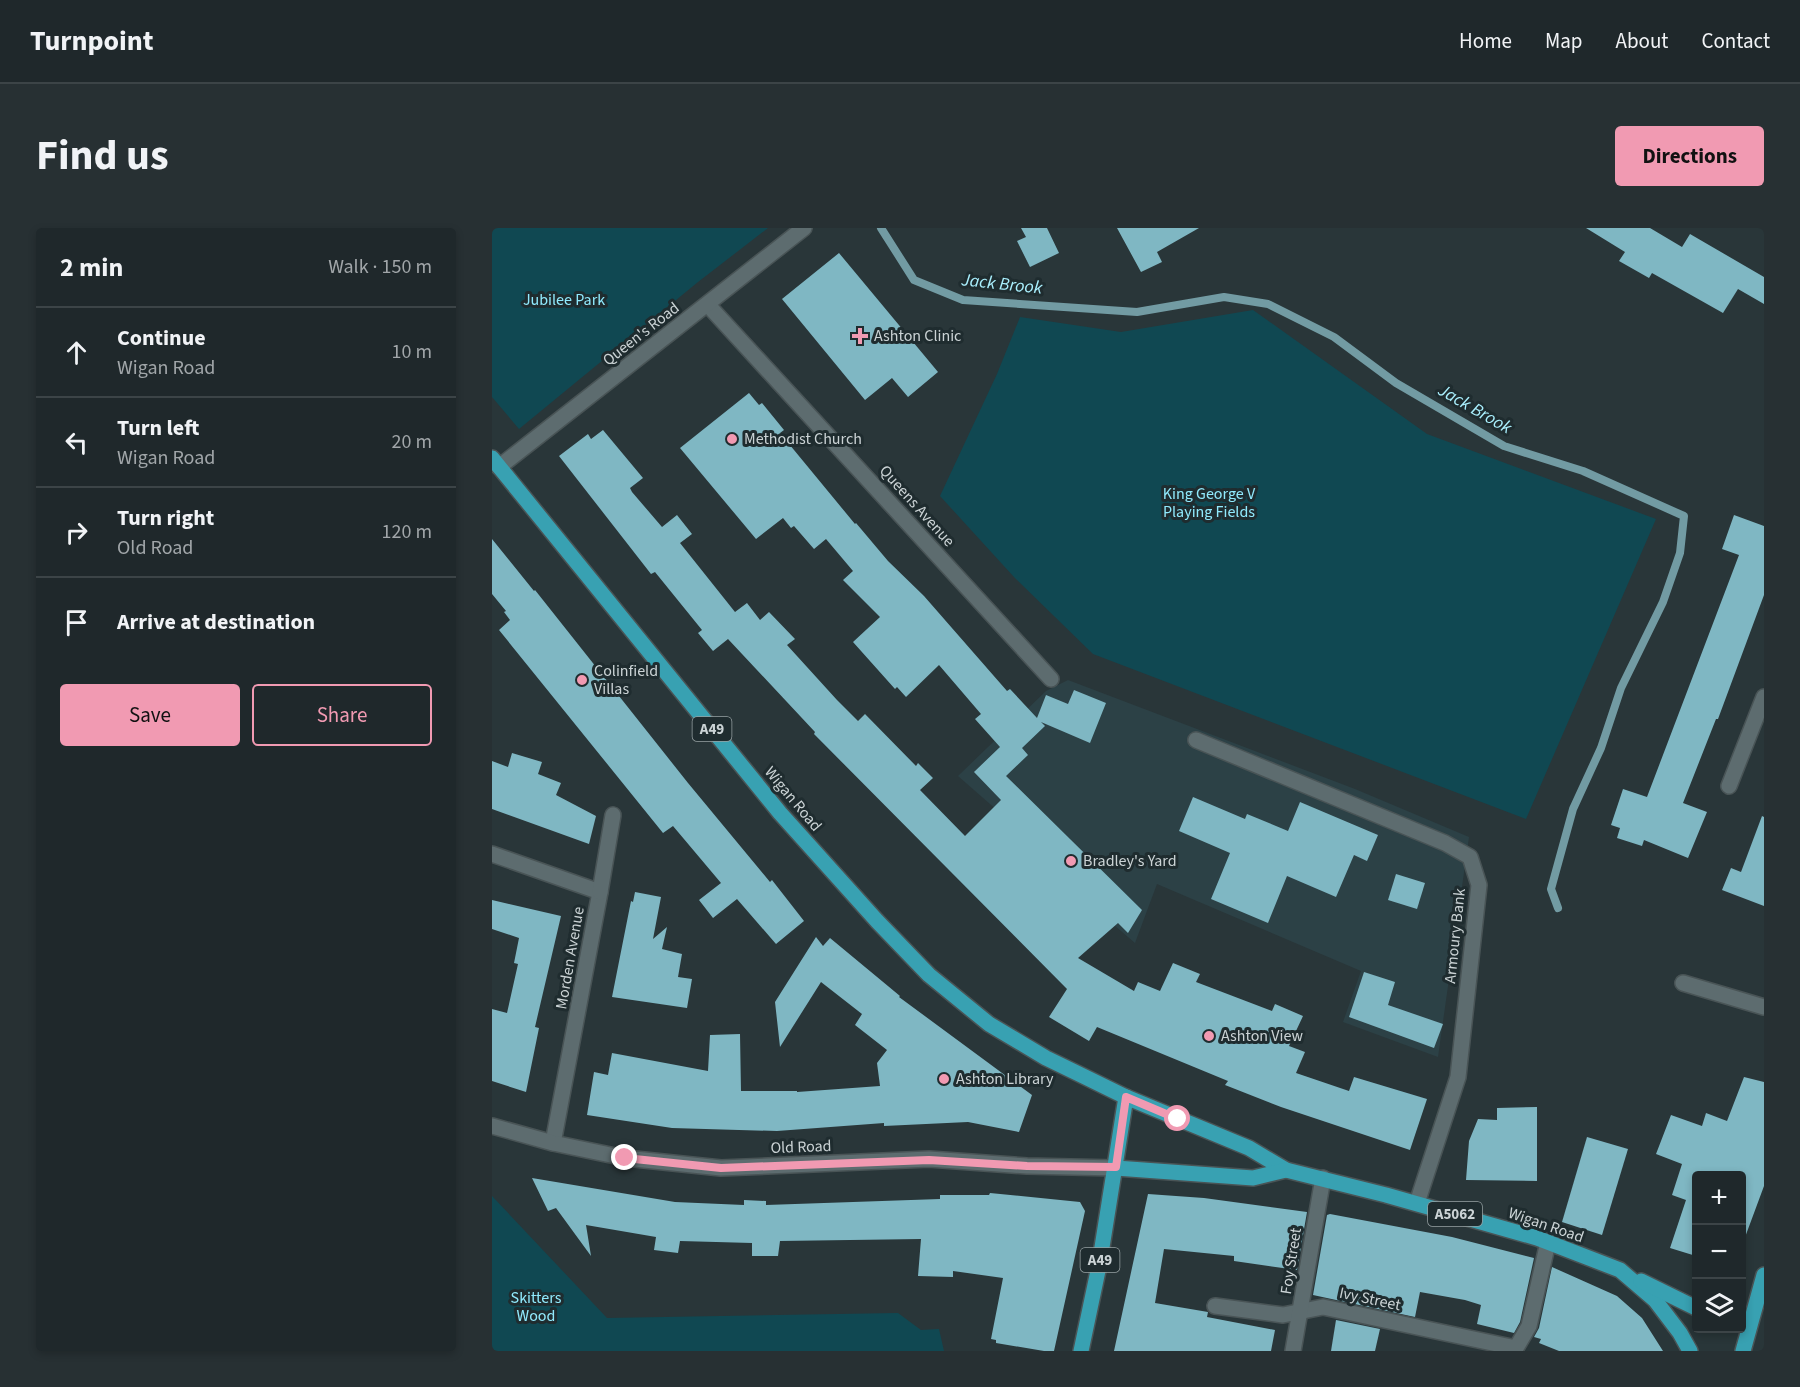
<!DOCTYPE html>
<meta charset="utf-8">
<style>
:root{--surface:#1f282b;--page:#273033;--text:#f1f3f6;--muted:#a1a6a9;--line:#3c4447;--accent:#f19ab2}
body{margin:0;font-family:"Source Sans 3",sans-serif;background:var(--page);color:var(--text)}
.controls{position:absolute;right:18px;bottom:18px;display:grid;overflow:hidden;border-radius:6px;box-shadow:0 3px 9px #0003}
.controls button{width:54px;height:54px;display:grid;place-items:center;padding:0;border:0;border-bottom:2px solid var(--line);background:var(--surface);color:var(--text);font:30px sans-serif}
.stop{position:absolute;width:18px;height:18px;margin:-14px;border:4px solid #f19ab2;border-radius:50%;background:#fff}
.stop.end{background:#f19ab2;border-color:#fff;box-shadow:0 2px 6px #0008}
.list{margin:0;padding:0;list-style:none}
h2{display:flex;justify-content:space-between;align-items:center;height:78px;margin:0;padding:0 24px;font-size:26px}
h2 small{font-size:20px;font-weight:400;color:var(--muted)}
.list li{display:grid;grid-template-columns:39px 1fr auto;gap:18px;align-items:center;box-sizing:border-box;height:90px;padding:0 24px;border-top:2px solid var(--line)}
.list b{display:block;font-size:22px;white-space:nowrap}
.list p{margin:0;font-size:20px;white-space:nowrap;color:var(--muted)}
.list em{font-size:20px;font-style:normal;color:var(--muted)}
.actions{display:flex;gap:12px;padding:18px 24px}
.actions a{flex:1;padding:14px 0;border:2px solid var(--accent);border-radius:6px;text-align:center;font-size:21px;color:var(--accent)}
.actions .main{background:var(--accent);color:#111}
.icon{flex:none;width:33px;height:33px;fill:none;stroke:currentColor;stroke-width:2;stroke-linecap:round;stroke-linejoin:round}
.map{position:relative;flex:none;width:1272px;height:1123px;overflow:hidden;border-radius:6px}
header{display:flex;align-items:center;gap:36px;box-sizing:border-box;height:84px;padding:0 30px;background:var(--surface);border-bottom:2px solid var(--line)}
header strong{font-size:28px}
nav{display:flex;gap:33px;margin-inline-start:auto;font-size:21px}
.intro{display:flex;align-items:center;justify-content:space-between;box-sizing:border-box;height:144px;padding:0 36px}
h1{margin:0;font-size:42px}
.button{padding:15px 27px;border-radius:6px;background:var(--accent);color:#111;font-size:21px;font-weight:700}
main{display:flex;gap:36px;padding:0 36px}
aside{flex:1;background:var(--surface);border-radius:6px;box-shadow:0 3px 9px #0003}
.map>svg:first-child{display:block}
.built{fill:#2c4146}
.green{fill:#104852}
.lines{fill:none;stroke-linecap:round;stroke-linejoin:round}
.stream{stroke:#729ba3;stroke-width:8}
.building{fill:#7fb7c3}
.minor-casing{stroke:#495456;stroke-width:18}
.major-casing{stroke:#495456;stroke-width:18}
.minor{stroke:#5d6c6f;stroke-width:15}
.major{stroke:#38a1b2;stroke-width:15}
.route{stroke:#f19ab2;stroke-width:8}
.poi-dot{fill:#f19ab2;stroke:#1f2c2f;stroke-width:2}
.labels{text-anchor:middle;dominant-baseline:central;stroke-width:6;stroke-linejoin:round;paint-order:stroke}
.shield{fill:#1f2c2f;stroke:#97a1a3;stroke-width:1.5}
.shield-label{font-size:15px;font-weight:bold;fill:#cbd3d5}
.park-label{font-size:16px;fill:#90eafd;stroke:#1f2c2f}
.street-label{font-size:16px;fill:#cbd3d5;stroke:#1f2c2f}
.poi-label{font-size:16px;fill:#cbd3d5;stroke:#1f2c2f;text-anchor:start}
.water-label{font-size:18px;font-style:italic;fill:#aaf0fe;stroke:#1f2c2f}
</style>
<header>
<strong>Turnpoint</strong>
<nav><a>Home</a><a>Map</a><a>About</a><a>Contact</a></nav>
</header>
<div class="intro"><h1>Find us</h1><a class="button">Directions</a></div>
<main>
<aside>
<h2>2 min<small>Walk · 150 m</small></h2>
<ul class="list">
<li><svg class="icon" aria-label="ahead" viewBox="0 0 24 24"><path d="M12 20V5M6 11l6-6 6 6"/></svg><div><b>Continue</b><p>Wigan Road</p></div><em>10 m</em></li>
<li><svg class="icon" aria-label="left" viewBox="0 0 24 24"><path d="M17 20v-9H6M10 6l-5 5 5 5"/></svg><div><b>Turn left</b><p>Wigan Road</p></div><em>20 m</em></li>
<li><svg class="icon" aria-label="right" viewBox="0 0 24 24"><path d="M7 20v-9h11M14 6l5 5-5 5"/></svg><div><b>Turn right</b><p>Old Road</p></div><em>120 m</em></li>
<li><svg class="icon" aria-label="arrive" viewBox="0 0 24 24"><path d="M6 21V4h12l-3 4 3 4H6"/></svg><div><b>Arrive at destination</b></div></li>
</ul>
<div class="actions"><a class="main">Save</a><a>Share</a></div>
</aside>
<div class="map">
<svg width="1272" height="1123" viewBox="0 0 1272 1123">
<rect width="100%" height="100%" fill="#293639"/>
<!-- built -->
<polygon class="built" points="576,452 863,561 977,609 946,829 851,794 869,743 665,656 643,715 573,655 506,583 466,548 554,463"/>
<!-- green -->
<g class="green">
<polygon points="0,0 276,0 206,54 27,201 0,169"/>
<polygon points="761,82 935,206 1164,291 1034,591 601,426 522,349 448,268 505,146 528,89 629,104"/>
<polygon points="0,968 115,1090 406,1085 429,1102 447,1101 452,1123 0,1123"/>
</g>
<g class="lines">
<!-- stream -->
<polyline class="stream" points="389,0 422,52 471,72 645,84 732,69 776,76 842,109 904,155 1012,218 1091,243 1192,288 1188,325 1171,374 1129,460 1109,520 1081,581 1059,661 1066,680"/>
</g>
<!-- building -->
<g class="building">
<polygon points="529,0 555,0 567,25 538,39 525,13 534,9"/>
<polygon points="625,0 707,0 665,24 670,34 649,44"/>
<polygon points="1094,0 1158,0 1190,19 1198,6 1272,49 1272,76 1246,61 1231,85 1160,45 1157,50 1127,33 1133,24"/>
<polygon points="347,25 446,144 416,169 400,150 373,172 290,71"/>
<polygon points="257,165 267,177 270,175 292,202 288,205 363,296 364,295 396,333 432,368 515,463 518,461 545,490 554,467 576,476 582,462 614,475 598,515 549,494 553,498 530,520 536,527 514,548 650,682 636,705 626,695 586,730 642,763 646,754 668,763 681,735 708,746 704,754 780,783 783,776 811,788 797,818 813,824 804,845 857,863 862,849 935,871 918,922 789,879 733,857 736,853 605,799 597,813 557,789 575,761 322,506 323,504 236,411 221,423 206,405 210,402 163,344 159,346 67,228 96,206 99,211 111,202 151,250 138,260 140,264 170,299 185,287 200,306 188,315 243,384 255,375 268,392 277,384 303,411 295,417 345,472 366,493 373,486 424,538 426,535 441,550 428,562 473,608 509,572 482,544 508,519 483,491 489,486 447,437 414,469 405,459 403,461 361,414 388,389 351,352 361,343 334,311 322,321 302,298 299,300 291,290 264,311 188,220"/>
<polygon points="1242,287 1272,298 1272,367 1226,491 1224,491 1191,575 1215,584 1196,630 1152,612 1150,618 1125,610 1128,600 1119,597 1131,561 1155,569 1247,327 1230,321"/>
<polygon points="0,311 42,363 43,362 196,555 278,654 280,652 312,693 284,716 245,671 221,690 207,672 229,655 181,598 171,605 7,402 18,392 12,384 14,383 0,366"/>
<polygon points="20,525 50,534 46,546 69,555 64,567 104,588 97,616 0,581 0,533 16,539"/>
<polygon points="701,569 753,591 755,586 796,603 808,574 886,607 875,633 862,627 844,669 795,648 776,695 719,671 738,625 687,603"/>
<polygon points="1270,588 1272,589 1272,678 1230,662 1239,640 1249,644"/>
<polygon points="904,646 933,655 925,681 896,672"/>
<polygon points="143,664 169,669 161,711 175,699 170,721 190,726 186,749 200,751 195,780 120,769 139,673 141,674"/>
<polygon points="0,672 69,688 43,799 47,800 34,864 0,853 0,781 15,785 26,736 22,735 27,710 0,701"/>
<polygon points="324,709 331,718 338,710 408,768 407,769 540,867 527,904 476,894 392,898 392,895 285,903 180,900 95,887 102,844 116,847 120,825 216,843 218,807 248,806 249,863 305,863 305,864 388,858 385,835 395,822 363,797 370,786 329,754 288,819 283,774"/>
<polygon points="872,744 903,754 896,777 951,796 942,820 857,789"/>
<polygon points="1252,849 1272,854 1272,958 1252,1012 1250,1012 1250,948 1204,948 1204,1028 1178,1020 1194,972 1180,967 1190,936 1164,926 1179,887 1210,898 1214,885 1235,893"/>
<polygon points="1045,879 1045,953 974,952 977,913 986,891 1005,892 1005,880"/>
<polygon points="1095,909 1136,921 1110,1007 1070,994"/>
<polygon points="40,950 183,974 252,977 252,972 274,973 274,977 448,971 448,967 497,967 498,965 588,974 593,983 562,1123 552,1123 504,1115 504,1112 499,1111 511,1050 461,1043 461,1049 426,1048 429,1011 288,1013 286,1028 260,1028 260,1015 188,1013 186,1025 162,1022 164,1009 94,997 99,1028 64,980 56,983"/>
<polygon points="656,966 712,970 815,984 805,1042 742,1033 742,1028 672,1021 663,1075 716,1084 715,1089 783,1102 779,1123 622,1123"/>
<polygon points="838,986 960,1009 1042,1030 1028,1094 1022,1105 985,1096 989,1077 973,1072 928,1064 923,1089 821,1067 835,987"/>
<polygon points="1060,1039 1125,1068 1150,1090 1171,1123 1067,1123 1047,1115 1049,1111 1042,1109 1047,1100"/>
<polygon points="844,1092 888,1101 883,1123 839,1123"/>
</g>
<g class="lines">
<defs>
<g id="minor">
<polyline points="216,77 559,451"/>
<polyline points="7,239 312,0"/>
<polyline points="704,512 953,615 978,629 987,657 966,849 925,975"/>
<polyline points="1237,558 1272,469"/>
<polyline points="0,626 108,664 61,915"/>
<polyline points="108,664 121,587"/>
<polyline points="1191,755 1272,779"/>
<polyline points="0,898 61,915 133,930 229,940 437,931 535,938 624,940"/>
<polyline points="723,1078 791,1087 831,1079 1024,1120 1037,1098 1056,1014"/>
<polyline points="801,1123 831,950"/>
</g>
<g id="major">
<polyline points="0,230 288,585 385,693 437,747 497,796 554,830 587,846 634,869 757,920 794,942 894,967 1045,1010 1128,1042 1163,1072 1188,1105 1198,1123"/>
<polyline points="624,940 761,950 794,942"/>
<polyline points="1149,1053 1204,1080"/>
<polyline points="589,1123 607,1038 634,869"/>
<polyline points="1251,1123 1272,1047"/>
</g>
</defs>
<!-- minor casing -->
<use href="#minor" class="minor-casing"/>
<!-- major casing -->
<use href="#major" class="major-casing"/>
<!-- minor -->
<use href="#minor" class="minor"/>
<!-- major -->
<use href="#major" class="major"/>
</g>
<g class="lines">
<!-- route -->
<polyline class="route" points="133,930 229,940 437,932 535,938 624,939 634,869 686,891"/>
</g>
<!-- markers -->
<g class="poi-dot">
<path d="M365 99h6v6h6v6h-6v6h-6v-6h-6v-6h6z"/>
<circle cx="240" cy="211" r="6"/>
<circle cx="90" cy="452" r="6"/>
<circle cx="579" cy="633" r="6"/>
<circle cx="717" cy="808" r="6"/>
<circle cx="452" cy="851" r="6"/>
</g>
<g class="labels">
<!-- shield labels -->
<g class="shield">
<rect x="200.5" y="489" width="39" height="24" rx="4.5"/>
<rect x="936" y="974" width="54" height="24" rx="4.5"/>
<rect x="588.5" y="1020" width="39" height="24" rx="4.5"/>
</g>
<g class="shield-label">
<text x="220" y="501">A49</text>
<text x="963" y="986">A5062</text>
<text x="608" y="1032">A49</text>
</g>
<!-- park labels -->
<g class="park-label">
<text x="72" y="72">Jubilee Park</text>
<text x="717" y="266">King George V<tspan x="717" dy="18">Playing Fields</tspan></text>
<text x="44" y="1070">Skitters<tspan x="44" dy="18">Wood</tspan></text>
</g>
<!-- street labels -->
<g class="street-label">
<text transform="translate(149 106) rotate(-38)">Queen's Road</text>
<text transform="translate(425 278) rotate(48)">Queens Avenue</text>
<text transform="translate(301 571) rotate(50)">Wigan Road</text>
<text transform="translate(963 708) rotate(-84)">Armoury Bank</text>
<text transform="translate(78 730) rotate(-80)">Morden Avenue</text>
<text transform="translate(309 919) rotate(-2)">Old Road</text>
<text transform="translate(1054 997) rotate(19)">Wigan Road</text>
<text transform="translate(799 1033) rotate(-81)">Foy Street</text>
<text transform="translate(878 1071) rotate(12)">Ivy Street</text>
</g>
<!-- poi labels -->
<g class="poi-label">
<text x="382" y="108">Ashton Clinic</text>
<text x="252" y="211">Methodist Church</text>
<text x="102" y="443">Colinfield<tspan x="102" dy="18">Villas</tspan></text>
<text x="591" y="633">Bradley's Yard</text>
<text x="729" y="808">Ashton View</text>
<text x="464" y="851">Ashton Library</text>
</g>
<!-- water labels -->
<g class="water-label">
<text transform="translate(510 56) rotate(6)">Jack Brook</text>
<text transform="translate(983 181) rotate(30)">Jack Brook</text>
</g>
</g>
</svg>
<div class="controls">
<button>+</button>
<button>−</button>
<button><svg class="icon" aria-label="layers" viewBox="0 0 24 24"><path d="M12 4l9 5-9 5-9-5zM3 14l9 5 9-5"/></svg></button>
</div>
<div class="stop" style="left:686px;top:891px"></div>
<div class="stop end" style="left:133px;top:930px"></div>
</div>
</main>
